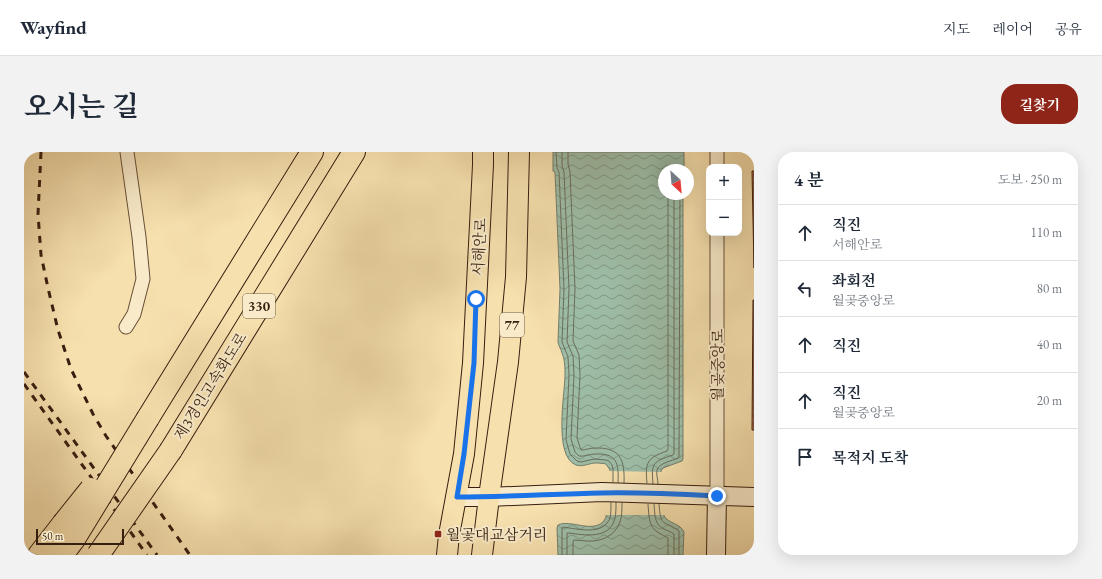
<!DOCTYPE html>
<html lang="ko">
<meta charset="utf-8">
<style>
:root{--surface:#fff;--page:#f2f2f3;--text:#1f2937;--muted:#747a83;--line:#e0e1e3;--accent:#8f2418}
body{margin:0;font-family:"EB Garamond","Noto Serif KR",serif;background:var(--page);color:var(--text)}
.controls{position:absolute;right:12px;top:12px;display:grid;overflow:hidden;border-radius:8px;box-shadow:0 4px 16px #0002}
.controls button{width:36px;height:36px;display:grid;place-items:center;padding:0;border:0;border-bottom:1px solid var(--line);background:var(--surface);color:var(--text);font:20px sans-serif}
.compass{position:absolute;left:634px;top:12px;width:36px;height:36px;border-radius:50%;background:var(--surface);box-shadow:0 4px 16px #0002;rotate:154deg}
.scale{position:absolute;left:12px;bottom:10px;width:88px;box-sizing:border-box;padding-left:4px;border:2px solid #361e10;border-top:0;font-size:11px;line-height:14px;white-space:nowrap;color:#361e10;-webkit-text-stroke:3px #f9ebca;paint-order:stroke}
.stop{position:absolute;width:12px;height:12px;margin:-9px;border:3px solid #1a73e8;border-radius:50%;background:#fff}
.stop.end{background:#1a73e8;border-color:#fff;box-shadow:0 1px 4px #0008}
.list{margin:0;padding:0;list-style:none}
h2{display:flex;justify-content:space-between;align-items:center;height:52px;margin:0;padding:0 16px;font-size:17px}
h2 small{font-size:13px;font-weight:400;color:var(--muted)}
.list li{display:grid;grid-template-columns:26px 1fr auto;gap:12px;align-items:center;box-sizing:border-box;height:56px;padding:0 16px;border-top:1px solid var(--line)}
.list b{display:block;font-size:15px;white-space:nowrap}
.list p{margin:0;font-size:13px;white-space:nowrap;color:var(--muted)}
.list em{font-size:13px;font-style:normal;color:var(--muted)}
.icon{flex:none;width:22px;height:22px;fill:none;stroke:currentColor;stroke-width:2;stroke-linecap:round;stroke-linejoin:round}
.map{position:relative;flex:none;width:730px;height:403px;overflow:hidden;border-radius:16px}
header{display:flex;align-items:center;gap:24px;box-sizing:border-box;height:56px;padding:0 20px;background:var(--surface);border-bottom:1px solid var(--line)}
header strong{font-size:19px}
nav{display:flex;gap:22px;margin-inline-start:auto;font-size:14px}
.intro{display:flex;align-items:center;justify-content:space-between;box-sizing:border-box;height:96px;padding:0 24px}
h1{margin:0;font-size:28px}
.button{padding:10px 18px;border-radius:16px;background:var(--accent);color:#fff;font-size:14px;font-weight:700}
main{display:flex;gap:24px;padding:0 24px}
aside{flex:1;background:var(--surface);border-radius:16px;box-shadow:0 4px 16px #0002}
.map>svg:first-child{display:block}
.water{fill:url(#water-waves);stroke:#747d6b}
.pier{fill:#f6e0ae}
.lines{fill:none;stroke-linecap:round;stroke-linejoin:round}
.shore{stroke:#6a6e5c;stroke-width:1}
.building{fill:url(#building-cross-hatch);stroke:#361e10}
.street-casing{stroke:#664e38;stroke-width:15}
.secondary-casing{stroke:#361e10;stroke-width:20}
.primary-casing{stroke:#361e10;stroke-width:22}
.highway-casing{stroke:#361e10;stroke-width:24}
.street{stroke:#f9ebca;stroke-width:13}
.secondary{stroke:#f9ebca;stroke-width:18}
.primary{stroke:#f6e0ae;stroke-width:20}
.highway{stroke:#f6e0ae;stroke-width:22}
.rail{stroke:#361e10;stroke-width:3;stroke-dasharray:7 7;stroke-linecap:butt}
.highway-bridge-casing{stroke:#361e10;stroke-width:24;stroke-linecap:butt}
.highway-bridge{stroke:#f6e0ae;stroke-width:22}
.route{stroke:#1a73e8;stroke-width:5}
.poi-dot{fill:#8f2418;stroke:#f9ebca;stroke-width:1.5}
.labels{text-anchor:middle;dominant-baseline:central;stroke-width:4;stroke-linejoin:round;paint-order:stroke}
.shield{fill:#f9ebca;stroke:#705c48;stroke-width:1}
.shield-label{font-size:14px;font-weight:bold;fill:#361e10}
.street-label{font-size:15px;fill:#361e10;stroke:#f9ebca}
.poi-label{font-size:15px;fill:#361e10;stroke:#f9ebca;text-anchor:start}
</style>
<header>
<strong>Wayfind</strong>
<nav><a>지도</a><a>레이어</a><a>공유</a></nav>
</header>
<div class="intro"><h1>오시는 길</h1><a class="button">길찾기</a></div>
<main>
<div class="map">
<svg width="730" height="403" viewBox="0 0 730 403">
<defs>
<pattern id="water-waves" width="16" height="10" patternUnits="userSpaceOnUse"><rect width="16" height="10" fill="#9dbda7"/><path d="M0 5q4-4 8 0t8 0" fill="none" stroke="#819987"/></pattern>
<pattern id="building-cross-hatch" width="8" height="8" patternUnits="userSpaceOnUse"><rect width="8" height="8" fill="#d3866d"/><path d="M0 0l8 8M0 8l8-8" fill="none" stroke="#ac6d58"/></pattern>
</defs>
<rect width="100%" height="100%" fill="#f6e0ae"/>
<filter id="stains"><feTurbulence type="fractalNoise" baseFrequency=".005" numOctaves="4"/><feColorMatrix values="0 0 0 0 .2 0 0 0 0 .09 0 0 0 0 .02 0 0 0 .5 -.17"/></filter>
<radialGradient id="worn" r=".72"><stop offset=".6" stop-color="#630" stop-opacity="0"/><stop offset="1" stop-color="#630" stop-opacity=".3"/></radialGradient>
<!-- water -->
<path class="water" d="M529 0H660V18H640V42H659V307L658 309 639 316 637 319 640 364C645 372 656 371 660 380L659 403H534L533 376 534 373C546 367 567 381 579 370 580 369 581 367 582 365L586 318 582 312C578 311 574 311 570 311 564 312 558 315 552 313 529 304 541 242 541 223 541 216 541 208 538 201 537 197 535 195 534 190L536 137 531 20 529 19Z"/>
<!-- pier -->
<polygon class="pier" points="583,319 639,320 642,363 580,363"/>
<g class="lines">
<!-- shore -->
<g class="shore">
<polyline points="532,0 533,16 535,20 540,137 538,190 544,205 545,223 542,288 546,302 553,309 557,310 570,307 582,308 585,309 588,313 589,317 589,330"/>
<path d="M538 0V14L540 20 545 137 543 190 549 204 550 223 547 287 551 300 555 304C560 305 565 302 571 302 593 301 595 311 594 331"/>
<path d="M544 0V12L546 20 551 137 549 189 555 203 556 223 553 286 557 298C562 298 566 296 570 296 596 295 601 307 600 331"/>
<path d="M623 331C621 310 623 306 643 299L644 297V42"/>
<path d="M629 332C627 310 629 310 649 303L650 301V42"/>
<path d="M634 332C634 328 632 322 633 318 635 311 648 309 654 306L655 305 656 42"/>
<path d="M624 352C625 363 624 375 635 381 638 383 641 384 644 386V403"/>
<path d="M630 352C631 361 630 371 638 376 642 378 647 380 650 382V403"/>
<path d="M635 352C637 377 639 367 655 379V403"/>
<path d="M538 403V376L539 375C554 377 579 384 586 366 587 362 587 355 587 350"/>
<path d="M543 403V381H545C560 383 586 388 591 366 592 361 592 356 592 350"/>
<path d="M549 403V390L550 388C554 388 559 389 563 389 577 390 591 384 596 370 598 364 598 357 598 351"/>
</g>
</g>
<!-- building -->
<g class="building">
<polygon points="728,19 730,19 730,116"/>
<polygon points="729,148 730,148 730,278 728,278"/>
</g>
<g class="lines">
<defs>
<g id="street">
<polyline points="693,15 693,0"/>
<polyline points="102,175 110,162 119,127 115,85 103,0"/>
<polyline points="693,344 693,81"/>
</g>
<g id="secondary">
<polyline points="433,345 465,345 578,340 730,345"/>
<polyline points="692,403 693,344"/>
</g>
<g id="primary">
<polyline points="423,403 425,383 440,302 449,211 459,13 459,0"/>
<polyline points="458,403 465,345 484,210 492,125 495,0"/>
</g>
<g id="highway">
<polyline points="124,266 288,0"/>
<polyline points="147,298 330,0"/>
<polyline points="15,403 39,372"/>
<polyline points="38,403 50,387"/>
</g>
</defs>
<!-- street casing -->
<use href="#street" class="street-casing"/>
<!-- secondary casing -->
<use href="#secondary" class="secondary-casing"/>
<!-- primary casing -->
<use href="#primary" class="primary-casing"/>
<!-- highway casing -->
<use href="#highway" class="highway-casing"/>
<!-- street -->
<use href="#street" class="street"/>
<!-- secondary -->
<use href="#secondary" class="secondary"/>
<!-- primary -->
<use href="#primary" class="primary"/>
<!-- highway -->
<use href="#highway" class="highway"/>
<!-- rail -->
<g class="rail">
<polyline points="17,0 14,62 17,103 24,136 34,178 47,217 69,262 82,284 166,403"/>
<polyline points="0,220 133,403"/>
<polyline points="0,232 123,403"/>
</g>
<defs>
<g id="highway-bridge">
<polyline points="39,372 67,337"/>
<polyline points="50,387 124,266"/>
<polyline points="74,403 147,298"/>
</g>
</defs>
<!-- highway-bridge casing -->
<use href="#highway-bridge" class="highway-bridge-casing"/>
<!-- highway-bridge -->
<use href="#highway-bridge" class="highway-bridge"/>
</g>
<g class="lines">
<!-- route -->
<path class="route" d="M452 147 450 211 440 302 433 345C481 345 529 342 577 341 615 340 654 342 693 344"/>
</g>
<!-- markers -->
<rect class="poi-dot" x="410" y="378" width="8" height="8" rx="2"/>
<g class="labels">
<!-- shield labels -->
<g class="shield">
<rect x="219" y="142" width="32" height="24" rx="3"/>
<rect x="476" y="161" width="24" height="24" rx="3"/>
</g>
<g class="shield-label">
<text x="235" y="154">330</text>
<text x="488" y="173">77</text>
</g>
<!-- street labels -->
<g class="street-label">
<text transform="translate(455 95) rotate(-87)">서해안로</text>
<text transform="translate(693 213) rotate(-90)">월곶중앙로</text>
<text transform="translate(186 234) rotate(-58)">제3경인고속화도로</text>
</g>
<!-- poi labels -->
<g class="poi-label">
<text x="422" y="382">월곷대교삼거리</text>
</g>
</g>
<rect width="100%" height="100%" filter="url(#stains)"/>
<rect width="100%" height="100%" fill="url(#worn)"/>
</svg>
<div class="controls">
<button>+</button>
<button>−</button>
</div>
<svg class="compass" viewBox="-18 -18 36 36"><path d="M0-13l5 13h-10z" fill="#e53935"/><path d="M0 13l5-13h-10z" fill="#747a83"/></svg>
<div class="scale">50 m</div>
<div class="stop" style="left:452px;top:147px"></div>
<div class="stop end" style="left:693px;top:344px"></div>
</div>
<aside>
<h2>4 분<small>도보 · 250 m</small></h2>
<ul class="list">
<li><svg class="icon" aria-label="ahead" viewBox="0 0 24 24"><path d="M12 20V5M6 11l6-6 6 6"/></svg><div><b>직진</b><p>서해안로</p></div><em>110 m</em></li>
<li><svg class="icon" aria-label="left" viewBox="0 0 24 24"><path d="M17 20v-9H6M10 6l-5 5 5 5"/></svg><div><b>좌회전</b><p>월곶중앙로</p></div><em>80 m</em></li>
<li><svg class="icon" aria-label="ahead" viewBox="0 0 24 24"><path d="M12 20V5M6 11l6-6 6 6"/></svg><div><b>직진</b></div><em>40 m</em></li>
<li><svg class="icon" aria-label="ahead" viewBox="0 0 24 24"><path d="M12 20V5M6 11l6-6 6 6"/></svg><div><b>직진</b><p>월곶중앙로</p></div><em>20 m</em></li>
<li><svg class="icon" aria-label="arrive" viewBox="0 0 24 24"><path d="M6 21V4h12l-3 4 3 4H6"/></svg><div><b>목적지 도착</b></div></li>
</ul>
</aside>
</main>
